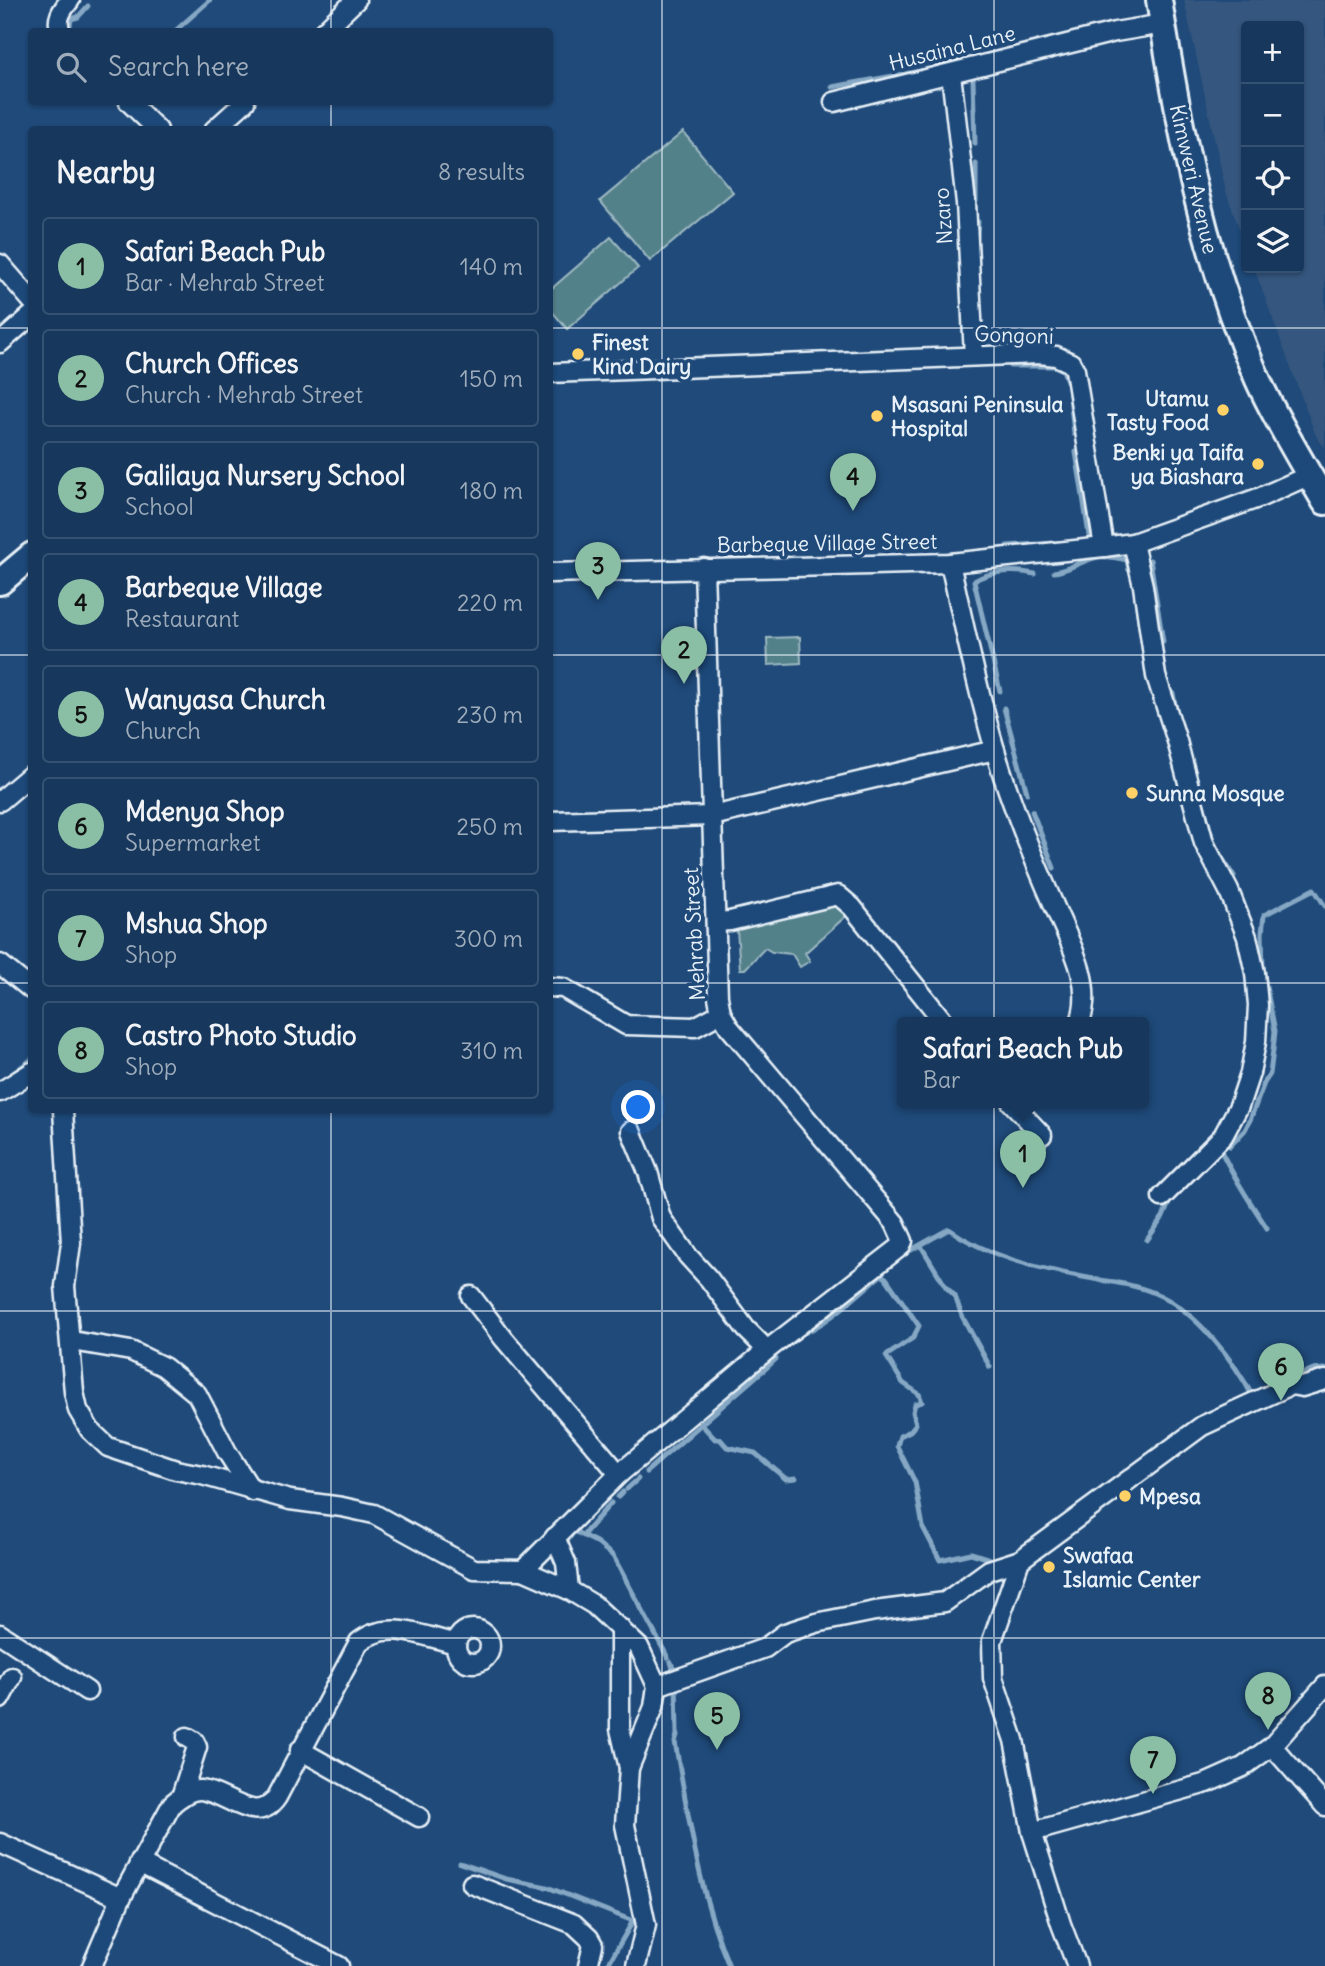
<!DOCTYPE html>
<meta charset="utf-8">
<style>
:root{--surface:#17385c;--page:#244365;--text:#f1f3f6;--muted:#9eacbb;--line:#365272;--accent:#8abfa5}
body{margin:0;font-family:Delius,sans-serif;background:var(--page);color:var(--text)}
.controls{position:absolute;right:21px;top:21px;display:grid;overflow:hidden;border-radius:7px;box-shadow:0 2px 5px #0004}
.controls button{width:63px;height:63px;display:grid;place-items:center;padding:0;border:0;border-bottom:2px solid var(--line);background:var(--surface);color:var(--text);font:35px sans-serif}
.you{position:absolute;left:639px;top:1108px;width:24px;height:24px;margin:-18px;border:5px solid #fff;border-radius:50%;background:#1a73e8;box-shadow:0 0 0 10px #1a73e833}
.badge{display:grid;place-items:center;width:46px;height:46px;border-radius:50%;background:var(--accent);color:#111;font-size:23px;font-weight:700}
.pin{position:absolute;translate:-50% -58px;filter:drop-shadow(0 2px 4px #0008)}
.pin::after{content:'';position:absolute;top:37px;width:24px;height:21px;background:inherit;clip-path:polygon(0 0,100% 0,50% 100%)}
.popup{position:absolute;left:897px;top:1017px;width:252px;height:91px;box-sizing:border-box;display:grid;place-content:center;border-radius:7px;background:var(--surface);filter:drop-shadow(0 2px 5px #0005);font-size:23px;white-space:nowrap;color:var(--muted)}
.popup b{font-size:26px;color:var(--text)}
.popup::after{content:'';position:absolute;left:50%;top:100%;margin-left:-14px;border:14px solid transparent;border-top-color:var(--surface)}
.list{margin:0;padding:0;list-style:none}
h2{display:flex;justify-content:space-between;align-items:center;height:91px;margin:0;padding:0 28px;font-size:30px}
h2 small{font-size:23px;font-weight:400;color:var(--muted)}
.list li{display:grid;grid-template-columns:46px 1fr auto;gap:21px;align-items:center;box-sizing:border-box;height:98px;margin:0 14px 14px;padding:0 14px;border:2px solid var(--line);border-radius:7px}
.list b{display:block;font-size:26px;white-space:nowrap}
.list p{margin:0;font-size:23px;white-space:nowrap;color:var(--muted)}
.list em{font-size:23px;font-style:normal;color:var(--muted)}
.icon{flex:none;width:38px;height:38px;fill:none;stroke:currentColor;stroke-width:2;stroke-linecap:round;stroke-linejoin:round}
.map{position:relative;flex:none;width:1325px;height:1966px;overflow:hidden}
.search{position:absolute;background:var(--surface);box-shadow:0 2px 5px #0004;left:28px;top:28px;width:525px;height:77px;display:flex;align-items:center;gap:18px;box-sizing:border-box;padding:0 24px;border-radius:7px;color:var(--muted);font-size:26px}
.panel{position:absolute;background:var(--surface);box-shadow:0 2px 5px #0004;left:28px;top:126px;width:525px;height:987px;border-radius:7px}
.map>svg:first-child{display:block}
.built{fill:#35577e}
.green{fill:#53818a;stroke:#9eb9c1;stroke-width:2}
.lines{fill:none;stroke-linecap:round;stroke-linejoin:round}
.stream{stroke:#86a8c4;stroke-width:5}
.street-casing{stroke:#e8f1f8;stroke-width:23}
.secondary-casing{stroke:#e8f1f8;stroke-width:30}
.street{stroke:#1f4a7a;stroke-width:18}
.secondary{stroke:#1f4a7a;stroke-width:24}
.grid{fill:none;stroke:#e8f1f8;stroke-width:2;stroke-opacity:0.55}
.poi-dot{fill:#ffd166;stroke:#1f4a7a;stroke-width:2.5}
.labels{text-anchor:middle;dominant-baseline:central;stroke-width:7;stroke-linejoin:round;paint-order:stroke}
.street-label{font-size:21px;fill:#e8f1f8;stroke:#1f4a7a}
.poi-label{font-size:21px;font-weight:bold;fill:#e8f1f8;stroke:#1f4a7a;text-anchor:start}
</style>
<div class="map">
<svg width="1325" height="1966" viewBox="0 0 1325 1966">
<rect width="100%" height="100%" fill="#1f4a7a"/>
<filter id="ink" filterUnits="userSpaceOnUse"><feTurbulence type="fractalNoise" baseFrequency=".0143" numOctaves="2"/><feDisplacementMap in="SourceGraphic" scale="14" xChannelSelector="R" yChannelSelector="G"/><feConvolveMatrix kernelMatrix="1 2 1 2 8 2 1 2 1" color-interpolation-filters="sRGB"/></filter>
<g filter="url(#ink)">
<!-- built -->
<polygon class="built" points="1184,0 1325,0 1325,448 1316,436 1254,268 1299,268 1299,26 1246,26 1246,247 1226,192"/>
<!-- green -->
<g class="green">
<polygon points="683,132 733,192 650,261 600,201"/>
<polygon points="611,237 638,268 567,329 550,309 550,290"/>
<polygon points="800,637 801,663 768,665 767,638"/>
<polygon points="837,904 846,916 805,953 810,961 800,967 792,954 772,952 765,948 745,969 740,969 737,930"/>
</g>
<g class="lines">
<!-- stream -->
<g class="stream">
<polyline points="69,32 71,19 78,17 88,6"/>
<polyline points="174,32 210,0"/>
<polyline points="973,80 975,143"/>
<polyline points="832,87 938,68"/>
<polyline points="976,164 976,201"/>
<polyline points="976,247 978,222"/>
<polyline points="981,326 984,347"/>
<polyline points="1010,366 1054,366 1063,370 1069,386 1074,434"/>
<polyline points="1076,452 1090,541 1083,541"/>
<polyline points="1007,546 1070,542"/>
<polyline points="1150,560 1163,642"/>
<path d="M1054 572C1070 570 1082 560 1098 557 1108 556 1118 558 1127 560L1129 570"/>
<polyline points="1137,607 1143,645"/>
<path d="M1000 691 974 581C991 570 1016 570 1035 574"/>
<polyline points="1173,693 1176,710"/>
<polyline points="1004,708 1027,793"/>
<polyline points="1181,724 1215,847"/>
<polyline points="1032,811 1054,868"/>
<polyline points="1222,858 1234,876"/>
<polyline points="8,1077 32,1059"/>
<polyline points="1224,1141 1230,1146 1245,1130 1250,1120 1264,1083 1270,1074 1273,1050 1275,1031 1263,971 1262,933 1264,915 1314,889 1325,906"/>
<path d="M1219 1147C1233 1176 1249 1201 1267 1228"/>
<polyline points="1147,1240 1163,1217 1172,1196"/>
<polyline points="921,1246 946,1287 955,1296 962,1316 990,1367"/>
<path d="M904 1254 949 1229C987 1256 1033 1267 1078 1276 1105 1282 1136 1283 1161 1296 1198 1314 1235 1362 1253 1397H1255"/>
<polyline points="880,1274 886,1278 919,1326 913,1338 886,1356 903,1383 919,1394 922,1402 915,1404 913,1412 916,1424 910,1431 900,1436 897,1446 915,1482 923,1527 940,1560 971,1553 990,1559"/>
<path d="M799 1335C827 1325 858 1294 881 1275L878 1271"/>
<polyline points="763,1371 776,1359"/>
<polyline points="1288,1380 1311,1370 1325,1369"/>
<polyline points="701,1424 715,1439 720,1439 727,1447 755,1453 786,1479 796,1478"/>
<polyline points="646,1472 761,1372"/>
<polyline points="627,1489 638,1479"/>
<polyline points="618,1497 623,1492"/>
<polyline points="583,1535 611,1503"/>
<polyline points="566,1543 574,1531 596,1542 613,1556 668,1658"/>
<path d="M671 1662 676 1678 677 1735 675 1742C689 1817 699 1895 729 1966"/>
<polyline points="460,1863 506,1879 547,1887 633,1921 607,1966"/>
</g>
<defs>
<g id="street">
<path d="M61 32C55 19 62 10 70 0"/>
<polyline points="323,32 356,0"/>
<polyline points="951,74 966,203 974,356"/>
<polyline points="129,102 158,130"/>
<polyline points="834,102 1115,32 1157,25 1163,26"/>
<polyline points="214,130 245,102"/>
<polyline points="0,264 32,301"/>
<polyline points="0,343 32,315"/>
<polyline points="550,373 1040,354 1056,356 1071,363 1075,370 1104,547"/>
<polyline points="1133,543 1143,586 1156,676 1177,741 1204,843 1229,891 1247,937 1255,973 1258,1005 1256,1042 1250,1073 1239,1106 1223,1136 1162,1197"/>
<path d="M950 563C964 625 977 689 995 750 1011 805 1033 858 1056 910 1071 945 1094 984 1080 1022"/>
<polyline points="550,573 950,563 1104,547 1133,543 1261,497 1310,475"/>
<polyline points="0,801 32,774"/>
<polyline points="550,821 712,816 995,750"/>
<polyline points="716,922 730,921 838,895 852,907 944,1022"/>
<polyline points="0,964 32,990"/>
<polyline points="550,987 563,988 626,1025 695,1027 721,1013"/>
<polyline points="0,1092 32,1072"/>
<polyline points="1011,1102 1042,1135"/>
<polyline points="63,1110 71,1243 65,1286 74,1392 78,1410 90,1430 108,1447 176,1470 202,1475 290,1500 342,1507 374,1514 474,1569 523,1570 569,1590 594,1605 639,1647 657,1686 654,1707 629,1768 625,1825 646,1925 636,1966"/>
<polyline points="631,1131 648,1172 661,1218 688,1256 709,1279 746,1329 767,1350"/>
<polyline points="471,1296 504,1339 619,1474"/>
<polyline points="72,1341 131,1351 164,1367 197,1394 227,1452 252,1491"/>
<polyline points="555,1537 566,1563 569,1590"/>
<polyline points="523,1570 619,1474 767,1350 900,1247 903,1241 895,1223 729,1027 721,1013 718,997 704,568"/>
<polyline points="620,1628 620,1729 629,1768"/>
<circle cx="473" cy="1646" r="17"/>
<polyline points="0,1634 87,1691"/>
<polyline points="657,1686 765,1648 785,1633 816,1623 875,1611 945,1602 989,1570 1020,1560"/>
<polyline points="0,1699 12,1677"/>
<polyline points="1272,1746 1325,1806"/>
<polyline points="300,1750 419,1817"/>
<polyline points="181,1797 197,1747 194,1741 187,1737"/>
<polyline points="1032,1832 1207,1783 1243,1767 1272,1746 1325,1686"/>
<polyline points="0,1843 121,1898"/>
<polyline points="139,1863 339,1966"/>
<polyline points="472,1884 574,1924 589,1938 593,1945 588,1966"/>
<path d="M92 1966 121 1898 172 1804C180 1797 190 1789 201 1790 226 1792 257 1828 277 1797L359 1642C387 1619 423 1636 456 1644"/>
<polyline points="1077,1966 1061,1924 1032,1832 1014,1740 993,1678 992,1641 1020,1560 1202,1426 1291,1385 1302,1387 1325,1380"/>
</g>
<g id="secondary">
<path d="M1159 0C1180 133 1203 256 1258 380 1277 422 1302 462 1325 502"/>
<polyline points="0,582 32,555"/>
</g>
</defs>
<!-- street casing -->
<use href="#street" class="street-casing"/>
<!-- secondary casing -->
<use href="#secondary" class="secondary-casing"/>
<!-- street -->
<use href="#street" class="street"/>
<!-- secondary -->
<use href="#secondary" class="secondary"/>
</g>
</g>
<!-- grid -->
<path class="grid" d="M331 0V32M662 0V1966M994 0V1966M331 102V130M0 328H32M550 328H1325M0 655H32M550 655H1325M0 983H32M550 983H1325M331 1110V1966M0 1311H1325M0 1638H1325"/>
<!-- markers -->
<g class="poi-dot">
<circle cx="578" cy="354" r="7"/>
<circle cx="1223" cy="410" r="7"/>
<circle cx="877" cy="416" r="7"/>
<circle cx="1258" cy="464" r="7"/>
<circle cx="1132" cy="793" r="7"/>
<circle cx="1125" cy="1496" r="7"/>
<circle cx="1049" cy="1567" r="7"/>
</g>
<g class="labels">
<!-- street labels -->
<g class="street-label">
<text transform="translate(952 48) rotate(-14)">Husaina Lane</text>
<text transform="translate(1194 179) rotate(77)">Kimweri Avenue</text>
<text transform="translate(943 216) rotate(-94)">Nzaro</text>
<text transform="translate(1014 335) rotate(2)">Gongoni</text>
<text transform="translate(827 543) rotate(-1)">Barbeque Village Street</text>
<text transform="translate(694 934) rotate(-93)">Mehrab Street</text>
</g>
<!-- poi labels -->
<g class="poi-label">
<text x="592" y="342">Finest<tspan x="592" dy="24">Kind Dairy</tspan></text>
<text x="1209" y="398" text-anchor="end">Utamu<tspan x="1209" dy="24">Tasty Food</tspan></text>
<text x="891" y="404">Msasani Peninsula<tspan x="891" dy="24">Hospital</tspan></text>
<text x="1244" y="452" text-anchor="end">Benki ya Taifa<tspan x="1244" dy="24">ya Biashara</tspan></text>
<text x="1146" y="793">Sunna Mosque</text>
<text x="1139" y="1496">Mpesa</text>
<text x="1063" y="1555">Swafaa<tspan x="1063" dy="24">Islamic Center</tspan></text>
</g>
</g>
</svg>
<div class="controls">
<button>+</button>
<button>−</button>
<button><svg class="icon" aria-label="locate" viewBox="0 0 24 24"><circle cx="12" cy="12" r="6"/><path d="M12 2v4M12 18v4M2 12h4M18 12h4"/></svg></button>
<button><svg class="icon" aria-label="layers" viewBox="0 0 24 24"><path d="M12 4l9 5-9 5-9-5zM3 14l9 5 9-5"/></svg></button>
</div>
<div class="you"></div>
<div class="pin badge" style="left:1023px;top:1188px">1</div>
<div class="popup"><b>Safari Beach Pub</b>Bar</div>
<div class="pin badge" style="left:684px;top:684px">2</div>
<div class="pin badge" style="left:598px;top:600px">3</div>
<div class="pin badge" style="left:853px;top:511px">4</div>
<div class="pin badge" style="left:717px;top:1750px">5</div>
<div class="pin badge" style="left:1281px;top:1401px">6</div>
<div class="pin badge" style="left:1153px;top:1794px">7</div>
<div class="pin badge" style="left:1268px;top:1730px">8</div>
<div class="search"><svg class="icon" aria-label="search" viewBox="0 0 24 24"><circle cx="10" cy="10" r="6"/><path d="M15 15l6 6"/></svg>Search here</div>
<section class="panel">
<h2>Nearby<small>8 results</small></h2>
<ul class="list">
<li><span class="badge">1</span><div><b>Safari Beach Pub</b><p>Bar · Mehrab Street</p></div><em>140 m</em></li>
<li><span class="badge">2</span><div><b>Church Offices</b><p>Church · Mehrab Street</p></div><em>150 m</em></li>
<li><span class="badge">3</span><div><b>Galilaya Nursery School</b><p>School</p></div><em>180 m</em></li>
<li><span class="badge">4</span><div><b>Barbeque Village</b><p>Restaurant</p></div><em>220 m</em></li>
<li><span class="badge">5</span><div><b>Wanyasa Church</b><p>Church</p></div><em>230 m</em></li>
<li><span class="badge">6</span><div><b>Mdenya Shop</b><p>Supermarket</p></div><em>250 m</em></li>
<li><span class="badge">7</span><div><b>Mshua Shop</b><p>Shop</p></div><em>300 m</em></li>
<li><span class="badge">8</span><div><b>Castro Photo Studio</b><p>Shop</p></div><em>310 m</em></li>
</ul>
</section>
</div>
